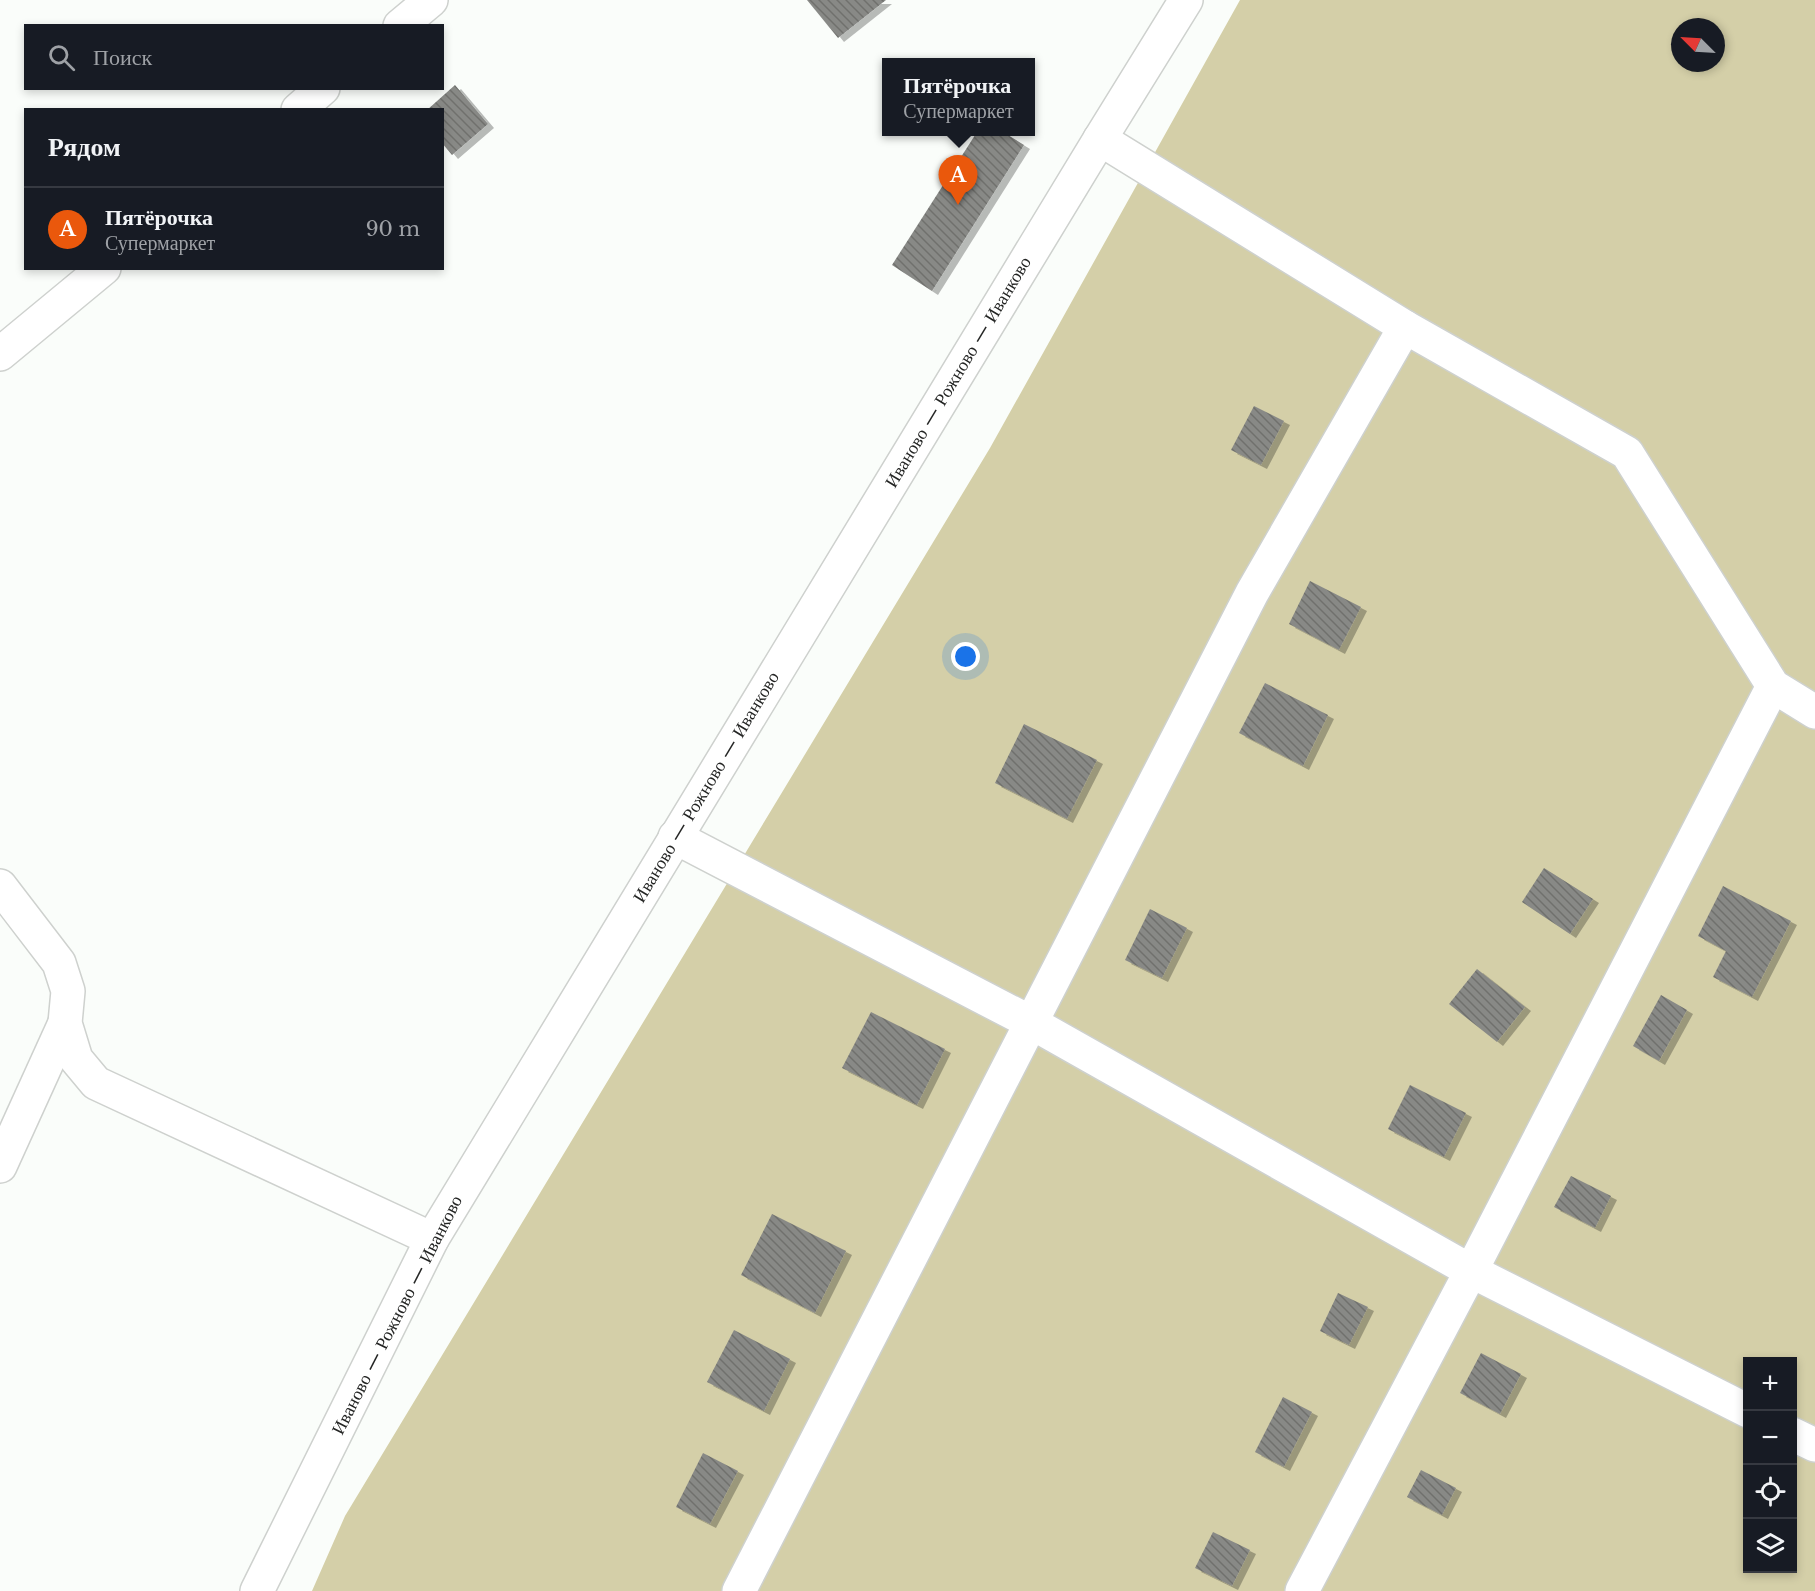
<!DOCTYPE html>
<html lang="ru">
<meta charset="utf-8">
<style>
:root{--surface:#171b24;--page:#20242c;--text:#f1f3f6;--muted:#9ea1a6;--line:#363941;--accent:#ea580c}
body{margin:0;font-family:"Libre Baskerville",serif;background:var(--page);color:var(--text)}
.controls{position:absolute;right:18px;bottom:18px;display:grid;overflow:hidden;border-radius:0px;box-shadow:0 3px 9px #0003}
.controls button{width:54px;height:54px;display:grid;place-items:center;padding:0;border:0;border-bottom:2px solid var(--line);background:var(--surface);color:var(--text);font:30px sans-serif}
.compass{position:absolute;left:1671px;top:18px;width:54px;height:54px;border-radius:50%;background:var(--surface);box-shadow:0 3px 9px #0003;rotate:294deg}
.you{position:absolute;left:966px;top:657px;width:21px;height:21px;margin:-15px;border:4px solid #fff;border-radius:50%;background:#1a73e8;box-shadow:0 0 0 9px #1a73e833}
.badge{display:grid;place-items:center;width:39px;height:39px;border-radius:50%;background:var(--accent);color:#fff;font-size:20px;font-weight:700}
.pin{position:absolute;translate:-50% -50px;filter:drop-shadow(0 2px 3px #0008)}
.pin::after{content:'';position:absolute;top:32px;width:21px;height:18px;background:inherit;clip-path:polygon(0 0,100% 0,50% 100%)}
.popup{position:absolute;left:882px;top:58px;width:153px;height:78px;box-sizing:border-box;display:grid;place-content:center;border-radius:0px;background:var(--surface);filter:drop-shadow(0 2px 4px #0005);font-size:20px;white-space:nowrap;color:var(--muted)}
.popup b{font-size:22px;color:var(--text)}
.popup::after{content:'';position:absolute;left:50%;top:100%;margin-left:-12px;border:12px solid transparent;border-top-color:var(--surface)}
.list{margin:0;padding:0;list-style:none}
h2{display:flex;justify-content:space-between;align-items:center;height:78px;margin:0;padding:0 24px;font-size:26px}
h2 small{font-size:20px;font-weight:400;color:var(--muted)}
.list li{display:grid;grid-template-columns:39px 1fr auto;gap:18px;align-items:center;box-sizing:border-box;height:84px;padding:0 24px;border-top:2px solid var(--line)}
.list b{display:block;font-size:22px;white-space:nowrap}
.list p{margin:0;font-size:20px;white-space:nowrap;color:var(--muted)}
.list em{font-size:20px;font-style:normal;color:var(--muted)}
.icon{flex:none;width:33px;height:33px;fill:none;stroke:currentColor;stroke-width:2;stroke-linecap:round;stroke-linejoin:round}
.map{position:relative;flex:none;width:1815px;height:1591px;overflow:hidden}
.search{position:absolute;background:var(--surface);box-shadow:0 3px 9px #0003;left:24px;top:24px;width:420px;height:66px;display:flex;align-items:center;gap:15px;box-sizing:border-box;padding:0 21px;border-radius:0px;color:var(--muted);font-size:22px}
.panel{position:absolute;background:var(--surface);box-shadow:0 3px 9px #0003;left:24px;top:108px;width:420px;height:162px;border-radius:0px}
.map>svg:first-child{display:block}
.garden{fill:#d4cfa8;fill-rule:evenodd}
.building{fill:url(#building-back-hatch);filter:url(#shadow)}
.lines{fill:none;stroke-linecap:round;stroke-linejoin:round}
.minor-casing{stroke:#ced1ce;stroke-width:36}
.tertiary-casing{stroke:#ced1ce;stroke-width:36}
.minor{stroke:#fff;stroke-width:33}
.tertiary{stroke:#fff;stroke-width:33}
.labels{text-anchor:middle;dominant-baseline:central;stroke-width:4.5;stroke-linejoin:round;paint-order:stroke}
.street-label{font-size:18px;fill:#242524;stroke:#fff}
</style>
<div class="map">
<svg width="1815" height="1591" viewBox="0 0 1815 1591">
<defs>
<pattern id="building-back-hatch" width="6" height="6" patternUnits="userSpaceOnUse" patternTransform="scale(1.5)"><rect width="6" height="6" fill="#888986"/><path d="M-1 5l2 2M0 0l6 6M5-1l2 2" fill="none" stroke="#6f706d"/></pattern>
<filter id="shadow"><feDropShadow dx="6" dy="4" stdDeviation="0" flood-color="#0004"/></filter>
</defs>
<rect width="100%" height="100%" fill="#fafdfa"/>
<!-- garden -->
<path class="garden" d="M1240 0H1815V1591H312L345 1516 990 448ZM1680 27H1716V63H1680ZM1748 1362H1792V1568H1748Z"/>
<!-- building -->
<g class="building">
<polygon points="807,0 886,0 838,38"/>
<polygon points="455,85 488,124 452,155 442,143 442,110 427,110"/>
<polygon points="977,132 1003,132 1024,145 932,291 892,265"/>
<polygon points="1254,406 1284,421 1261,465 1231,450"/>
<polygon points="1310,581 1361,607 1339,650 1289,624"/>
<polygon points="1265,683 1328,715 1303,766 1239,733"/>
<polygon points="1024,724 1097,760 1067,819 995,783"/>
<polygon points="1544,868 1593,899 1570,934 1522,902"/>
<polygon points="1723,886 1791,921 1752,997 1713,977 1726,951 1698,936"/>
<polygon points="1150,909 1187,928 1162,978 1125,960"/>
<polygon points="1477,969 1525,1007 1497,1042 1449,1004"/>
<polygon points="1661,995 1687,1010 1659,1061 1633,1046"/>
<polygon points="871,1012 945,1049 917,1105 842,1068"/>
<polygon points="1410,1085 1466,1113 1444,1157 1388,1129"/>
<polygon points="1571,1176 1611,1196 1595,1228 1554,1207"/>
<polygon points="772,1214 846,1251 815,1313 741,1275"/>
<polygon points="1338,1293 1368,1307 1349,1345 1320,1331"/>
<polygon points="734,1330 790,1359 764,1411 707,1382"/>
<polygon points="1481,1353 1521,1374 1500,1414 1460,1393"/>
<polygon points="1283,1397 1312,1412 1284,1467 1255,1452"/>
<polygon points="703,1453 738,1471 710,1524 676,1507"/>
<polygon points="1421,1470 1456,1488 1442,1515 1407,1497"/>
<polygon points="1213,1532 1250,1550 1232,1586 1195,1568"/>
</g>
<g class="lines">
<defs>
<g id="minor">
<polyline points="400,26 431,0"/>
<polyline points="298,110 323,88"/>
<polyline points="1405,327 1627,453 1773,686 1815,712"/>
<polyline points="0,354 104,268"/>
<polyline points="675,837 1030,1022 1471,1271 1748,1411"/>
<polyline points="0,886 59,963 68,991 65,1023 76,1059 96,1083 432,1239"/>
<polyline points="0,1166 65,1023"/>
<polyline points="1792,1434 1815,1445"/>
<polyline points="739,1591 1252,593 1405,327 1100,139"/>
<polyline points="1302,1591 1471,1271 1773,686"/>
</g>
<polyline id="tertiary" points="257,1591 432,1239 1100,139 1186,0"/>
</defs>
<!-- minor casing -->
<use href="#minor" class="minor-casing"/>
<!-- tertiary casing -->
<use href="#tertiary" class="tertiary-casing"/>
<!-- minor -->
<use href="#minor" class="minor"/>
<!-- tertiary -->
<use href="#tertiary" class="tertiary"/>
</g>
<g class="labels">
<!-- street labels -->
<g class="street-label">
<text transform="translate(958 372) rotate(-59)">Иваново — Рожново — Иванково</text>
<text transform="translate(706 787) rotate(-59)">Иваново — Рожново — Иванково</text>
<text transform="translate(397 1315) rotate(-63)">Иваново — Рожново — Иванково</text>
</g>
</g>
</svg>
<div class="controls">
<button>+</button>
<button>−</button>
<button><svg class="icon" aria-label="locate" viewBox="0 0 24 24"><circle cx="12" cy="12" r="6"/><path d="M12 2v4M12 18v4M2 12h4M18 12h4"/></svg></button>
<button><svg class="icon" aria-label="layers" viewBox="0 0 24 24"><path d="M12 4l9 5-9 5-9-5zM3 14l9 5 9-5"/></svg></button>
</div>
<svg class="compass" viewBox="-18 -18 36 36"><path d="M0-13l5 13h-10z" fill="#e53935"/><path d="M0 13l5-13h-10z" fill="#9ea1a6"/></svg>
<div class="you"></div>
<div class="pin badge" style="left:958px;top:205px">A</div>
<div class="popup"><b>Пятёрочка</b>Супермаркет</div>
<div class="search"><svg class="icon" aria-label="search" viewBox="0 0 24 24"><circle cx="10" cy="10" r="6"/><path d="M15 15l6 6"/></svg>Поиск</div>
<section class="panel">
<h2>Рядом<small></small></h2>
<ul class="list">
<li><span class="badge">A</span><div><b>Пятёрочка</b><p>Супермаркет</p></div><em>90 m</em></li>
</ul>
</section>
</div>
